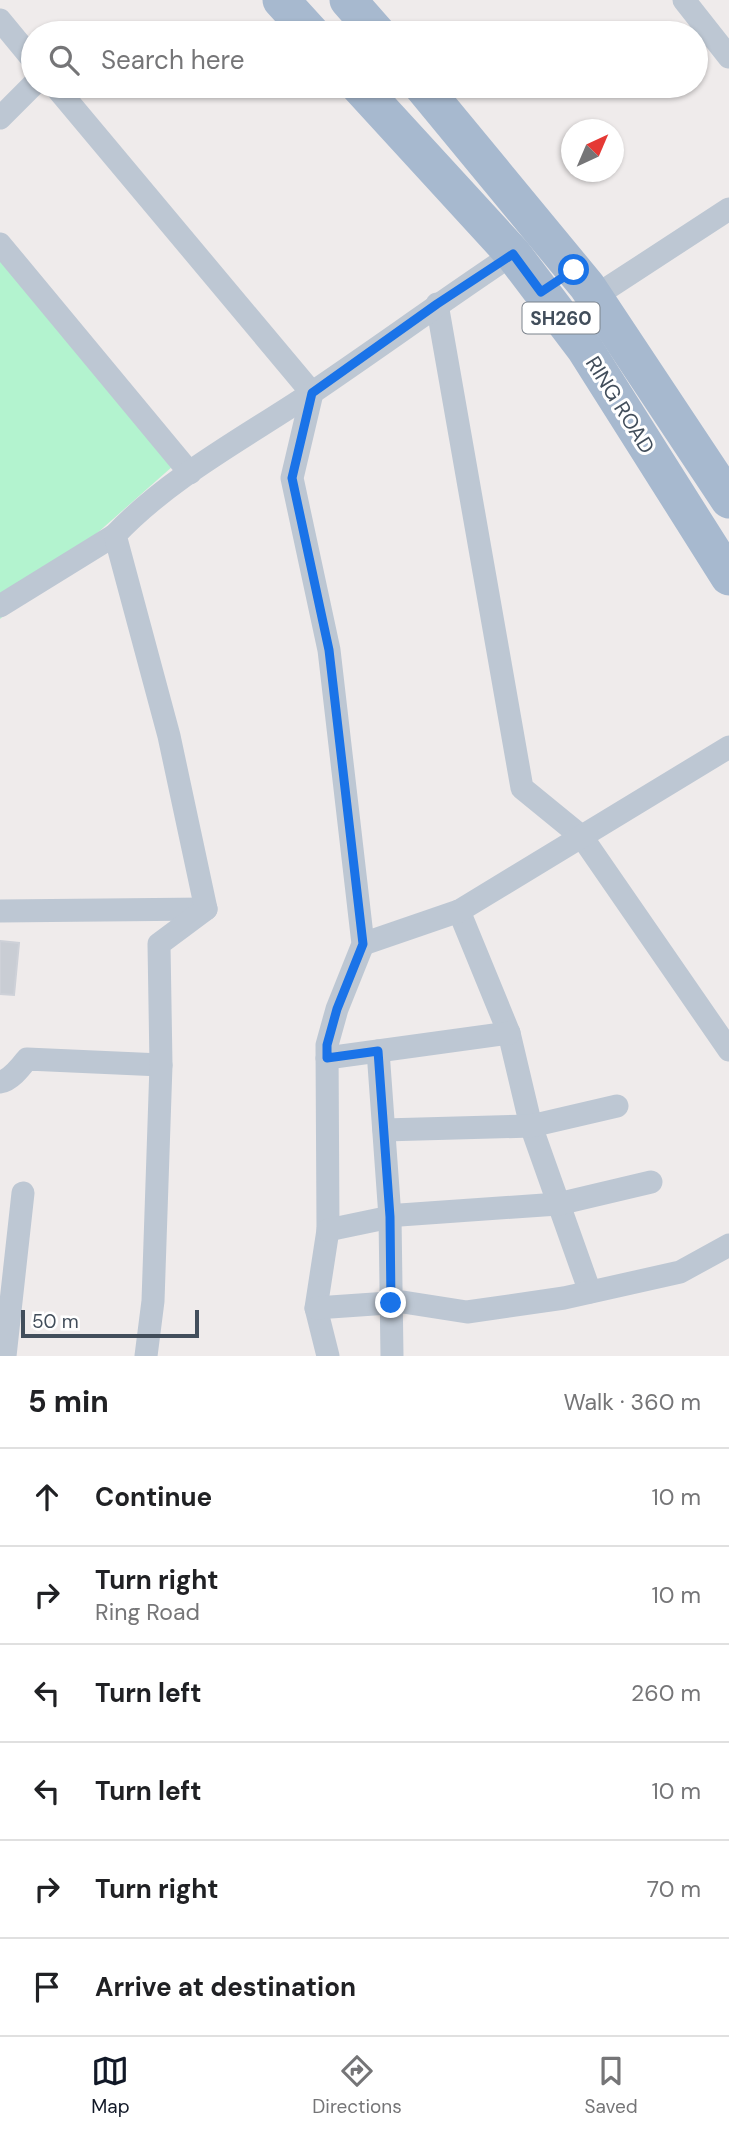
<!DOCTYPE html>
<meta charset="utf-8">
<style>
:root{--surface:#fff;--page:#f2f2f2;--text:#202124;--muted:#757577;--line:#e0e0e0;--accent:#111827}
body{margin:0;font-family:"DM Sans",sans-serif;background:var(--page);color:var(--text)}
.compass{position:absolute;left:561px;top:119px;width:63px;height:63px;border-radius:50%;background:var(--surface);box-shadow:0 2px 5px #0004;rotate:44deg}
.scale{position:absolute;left:21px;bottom:18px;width:178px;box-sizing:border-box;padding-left:7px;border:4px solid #424e5b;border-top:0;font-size:19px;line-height:24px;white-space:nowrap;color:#424e5b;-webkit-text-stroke:5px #fff;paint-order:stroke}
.stop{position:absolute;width:21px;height:21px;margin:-16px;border:5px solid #1a73e8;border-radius:50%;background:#fff}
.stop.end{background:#1a73e8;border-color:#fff;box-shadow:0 2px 7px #0008}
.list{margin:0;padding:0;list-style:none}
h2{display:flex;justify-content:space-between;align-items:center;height:91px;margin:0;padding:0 28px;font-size:30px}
h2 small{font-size:23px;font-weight:400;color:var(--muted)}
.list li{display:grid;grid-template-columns:46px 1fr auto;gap:21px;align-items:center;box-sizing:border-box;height:98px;padding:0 28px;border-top:2px solid var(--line)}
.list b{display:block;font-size:26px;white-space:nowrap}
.list p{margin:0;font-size:23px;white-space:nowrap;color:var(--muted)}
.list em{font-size:23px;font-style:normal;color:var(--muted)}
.icon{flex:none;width:38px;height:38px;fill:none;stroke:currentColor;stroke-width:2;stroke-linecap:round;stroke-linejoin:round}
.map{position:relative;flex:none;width:729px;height:1356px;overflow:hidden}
.search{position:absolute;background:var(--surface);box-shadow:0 2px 5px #0004;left:21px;right:21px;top:21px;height:77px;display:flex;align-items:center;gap:18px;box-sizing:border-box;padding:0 24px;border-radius:38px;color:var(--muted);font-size:26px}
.sheet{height:679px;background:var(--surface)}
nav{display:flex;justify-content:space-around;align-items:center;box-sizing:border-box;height:98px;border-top:2px solid var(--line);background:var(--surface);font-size:19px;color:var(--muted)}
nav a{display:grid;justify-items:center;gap:4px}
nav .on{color:var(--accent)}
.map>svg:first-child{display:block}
.green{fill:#b3f3cf}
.building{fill:#c9cdd4;stroke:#ced1d8;stroke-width:2}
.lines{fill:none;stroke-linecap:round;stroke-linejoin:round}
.street{stroke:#bdc7d3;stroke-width:23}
.primary{stroke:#a7b9cf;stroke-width:37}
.route{stroke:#1a73e8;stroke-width:9}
.labels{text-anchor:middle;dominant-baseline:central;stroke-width:6;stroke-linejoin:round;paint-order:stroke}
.shield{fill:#fff;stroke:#7b838c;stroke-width:2}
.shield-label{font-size:19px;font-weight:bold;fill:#424e5b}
.street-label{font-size:21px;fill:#424e5b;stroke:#fff}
</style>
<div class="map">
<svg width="729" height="1356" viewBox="0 0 729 1356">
<rect width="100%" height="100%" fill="#efebeb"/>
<!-- green -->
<polygon class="green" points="0,253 182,458 0,619"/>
<!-- building -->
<polygon class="building" points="0,941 19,943 14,995 0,994"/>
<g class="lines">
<!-- street -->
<g class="street">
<polyline points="684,0 729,57"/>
<polyline points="0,20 33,60"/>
<polyline points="55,86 312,393 292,478 329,650 363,944 337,1009 327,1045 328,1230 316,1308 328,1356"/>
<polyline points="0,118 33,85"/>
<polyline points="0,244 190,473"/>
<polyline points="594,297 729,209"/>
<polyline points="437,304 522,788 582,837 729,1050"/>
<polyline points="0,606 115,535"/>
<polyline points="0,911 206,909"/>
<polyline points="459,911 509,1033 531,1126 590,1292"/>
<polyline points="363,944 459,911 729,747"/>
<polyline points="378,1051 390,1217 392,1356"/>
<polyline points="327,1058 509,1033"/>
<path d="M0 1082C11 1080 20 1068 27 1059L161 1065"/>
<polyline points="384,1130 531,1126 617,1106"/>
<polyline points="328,1230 400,1215 558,1204 651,1182"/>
<polyline points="316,1308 403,1302 467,1312 564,1298 680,1272 729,1245"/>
<polyline points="5,1356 23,1193"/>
<path d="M146 1356 153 1301 161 1065 159 944 206 909 169 736 115 535C170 477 244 438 310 394 378 348 444 300 513 254"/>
</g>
<!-- primary -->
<g class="primary">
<polyline points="281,0 311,33"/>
<polyline points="348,0 377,33"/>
<polyline points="359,86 513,254 585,349 729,577"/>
<polyline points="422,86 587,286 729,500"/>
</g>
</g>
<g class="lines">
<!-- route -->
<polyline class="route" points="391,1303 390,1217 378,1051 327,1058 327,1045 337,1009 363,944 329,650 292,478 312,393 437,304 513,254 541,292 574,270"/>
</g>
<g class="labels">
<!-- shield labels -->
<rect class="shield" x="522.5" y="302.5" width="77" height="31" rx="5"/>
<g class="shield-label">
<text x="561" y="318">SH260</text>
</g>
<!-- street labels -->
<g class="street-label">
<text transform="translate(620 405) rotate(58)">RING ROAD</text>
</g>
</g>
</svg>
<svg class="compass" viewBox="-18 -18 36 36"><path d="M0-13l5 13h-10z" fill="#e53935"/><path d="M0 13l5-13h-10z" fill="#757577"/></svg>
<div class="scale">50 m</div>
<div class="stop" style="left:574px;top:270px"></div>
<div class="stop end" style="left:391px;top:1303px"></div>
<div class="search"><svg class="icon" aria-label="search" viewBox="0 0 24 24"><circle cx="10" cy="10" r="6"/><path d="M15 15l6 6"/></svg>Search here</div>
</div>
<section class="sheet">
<h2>5 min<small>Walk · 360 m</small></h2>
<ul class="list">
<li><svg class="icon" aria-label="ahead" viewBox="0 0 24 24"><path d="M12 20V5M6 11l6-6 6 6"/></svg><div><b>Continue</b></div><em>10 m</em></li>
<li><svg class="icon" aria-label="right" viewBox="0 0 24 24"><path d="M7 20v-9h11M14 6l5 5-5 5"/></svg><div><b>Turn right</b><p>Ring Road</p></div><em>10 m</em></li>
<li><svg class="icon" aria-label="left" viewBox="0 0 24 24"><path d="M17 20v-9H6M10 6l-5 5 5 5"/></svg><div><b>Turn left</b></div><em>260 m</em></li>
<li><svg class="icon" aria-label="left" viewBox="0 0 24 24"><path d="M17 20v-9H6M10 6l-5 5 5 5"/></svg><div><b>Turn left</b></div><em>10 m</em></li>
<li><svg class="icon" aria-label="right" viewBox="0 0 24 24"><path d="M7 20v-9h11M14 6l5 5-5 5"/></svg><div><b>Turn right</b></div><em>70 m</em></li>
<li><svg class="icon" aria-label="arrive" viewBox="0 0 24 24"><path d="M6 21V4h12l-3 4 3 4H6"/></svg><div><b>Arrive at destination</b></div></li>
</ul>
</section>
<nav>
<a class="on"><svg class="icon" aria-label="map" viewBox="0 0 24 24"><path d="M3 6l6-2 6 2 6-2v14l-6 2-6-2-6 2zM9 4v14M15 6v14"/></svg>Map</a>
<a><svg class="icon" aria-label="directions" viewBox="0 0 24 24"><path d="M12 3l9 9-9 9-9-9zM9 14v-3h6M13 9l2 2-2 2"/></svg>Directions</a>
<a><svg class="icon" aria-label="saved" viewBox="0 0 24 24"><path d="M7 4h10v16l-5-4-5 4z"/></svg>Saved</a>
</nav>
